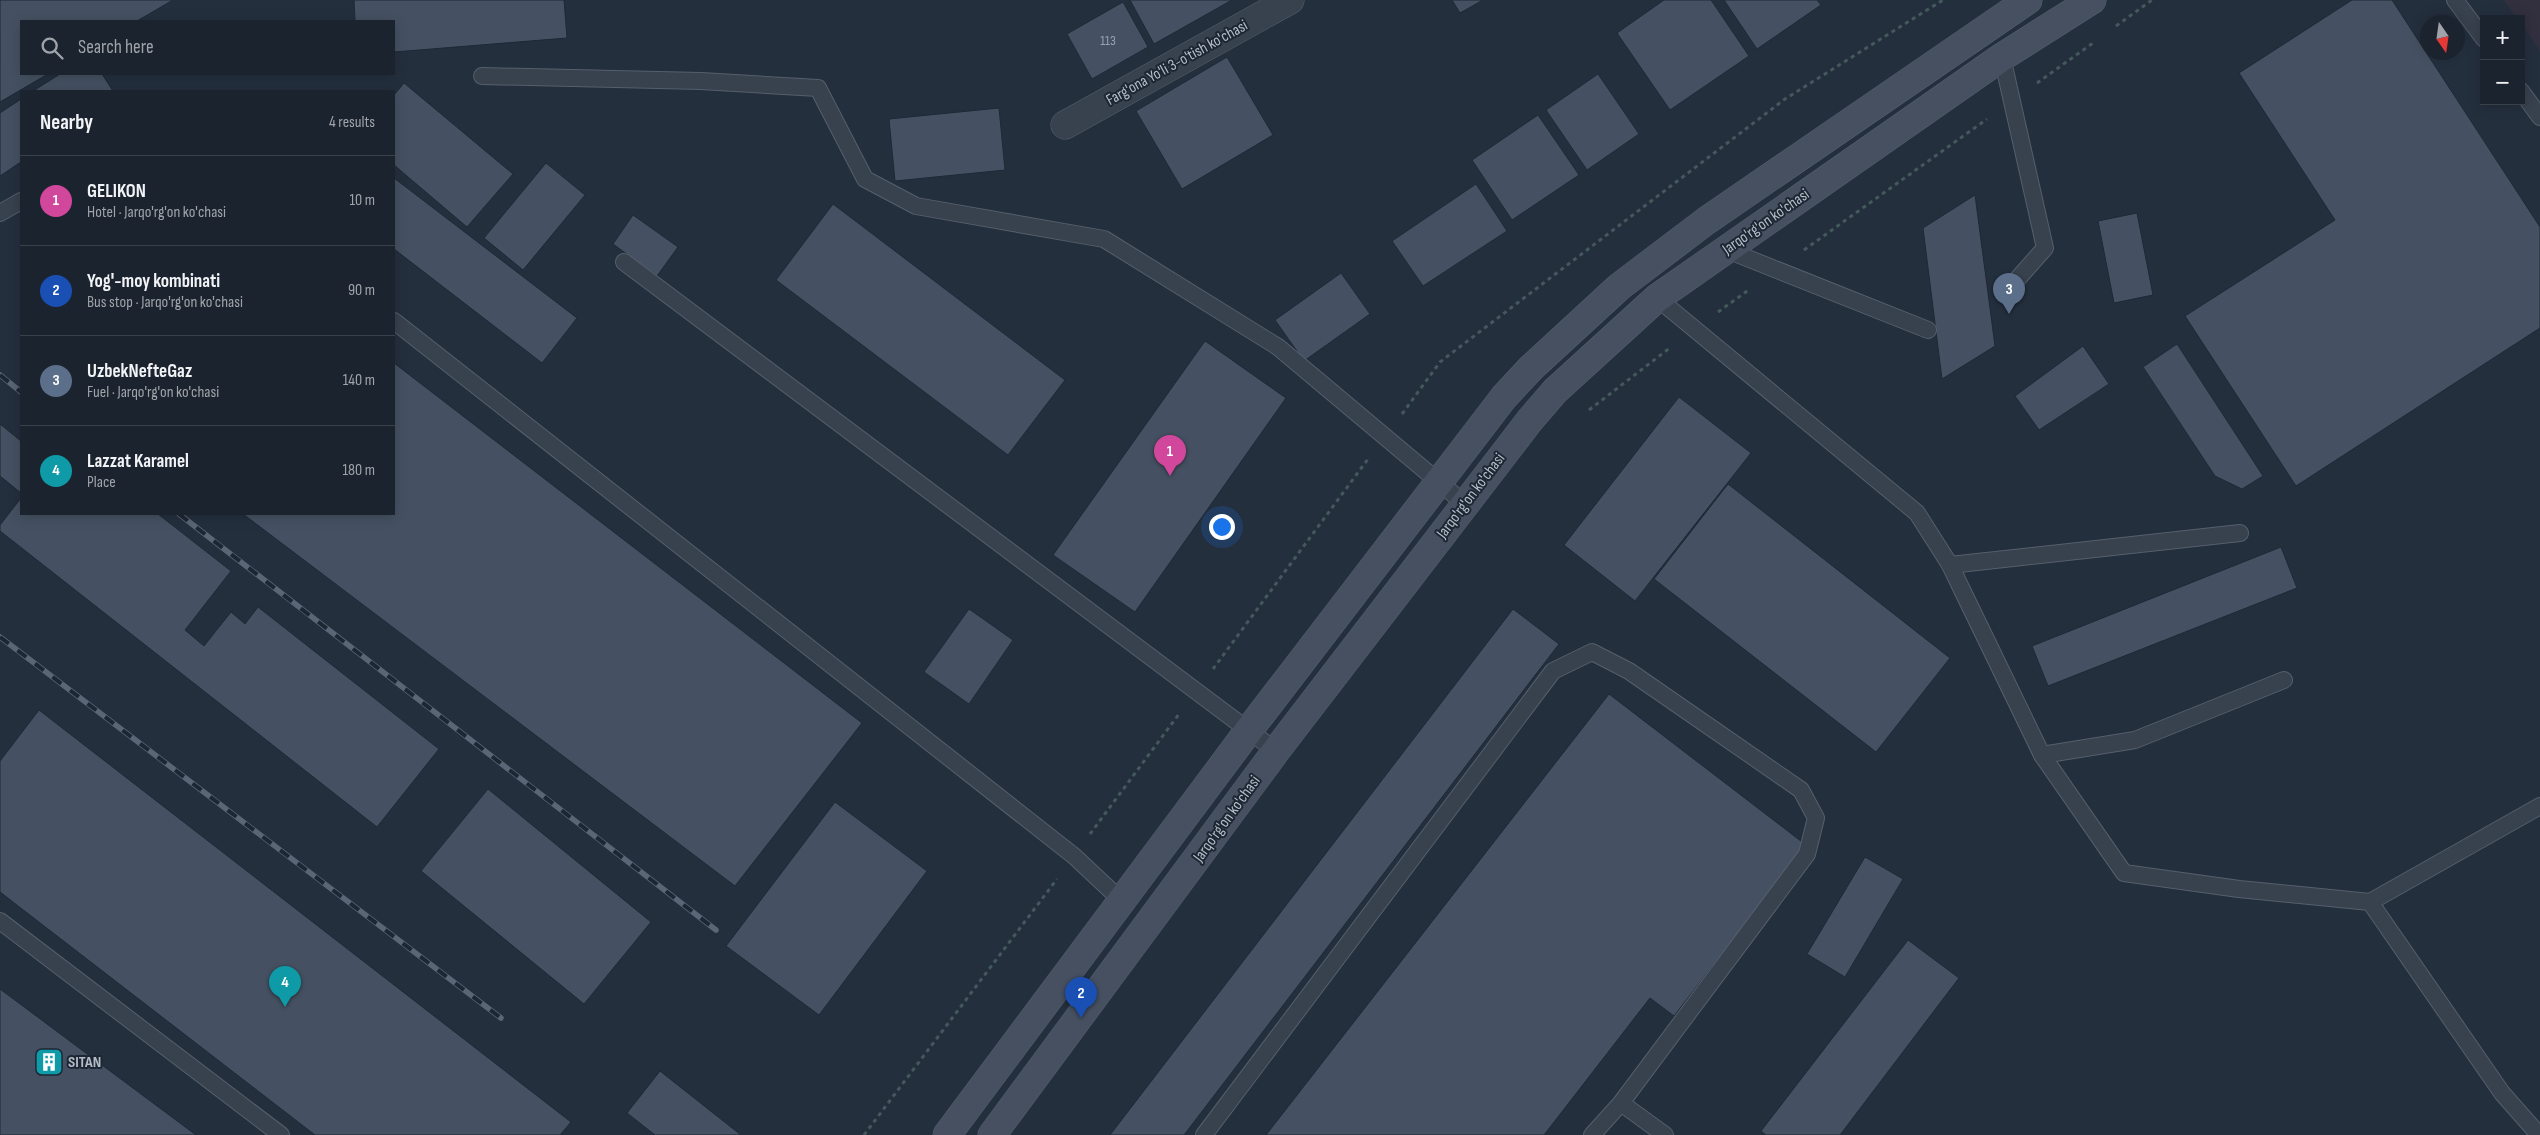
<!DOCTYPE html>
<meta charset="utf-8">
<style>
:root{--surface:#1b232e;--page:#282f3a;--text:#f1f3f6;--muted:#a0a4aa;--line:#39404a;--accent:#8ab4f8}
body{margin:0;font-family:"Sofia Sans Condensed",sans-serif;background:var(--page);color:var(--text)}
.controls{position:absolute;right:15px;top:15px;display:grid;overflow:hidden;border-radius:0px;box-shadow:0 2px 12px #0003}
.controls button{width:45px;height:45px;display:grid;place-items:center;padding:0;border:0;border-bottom:1px solid var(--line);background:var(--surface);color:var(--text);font:25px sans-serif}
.compass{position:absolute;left:2420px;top:15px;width:45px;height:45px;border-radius:50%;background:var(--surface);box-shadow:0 2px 12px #0003;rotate:167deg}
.you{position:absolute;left:1221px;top:526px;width:18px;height:18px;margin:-12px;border:4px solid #fff;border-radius:50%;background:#1a73e8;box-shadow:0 0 0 8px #1a73e833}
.badge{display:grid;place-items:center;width:32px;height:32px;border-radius:50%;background:var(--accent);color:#fff;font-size:16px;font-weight:700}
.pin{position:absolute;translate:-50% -41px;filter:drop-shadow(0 1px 2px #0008)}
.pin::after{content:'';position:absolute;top:26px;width:18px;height:15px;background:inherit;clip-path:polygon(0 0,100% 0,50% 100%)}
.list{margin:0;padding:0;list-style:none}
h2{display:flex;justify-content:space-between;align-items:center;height:65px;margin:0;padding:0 20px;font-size:21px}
h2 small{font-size:16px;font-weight:400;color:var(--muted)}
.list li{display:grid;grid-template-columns:32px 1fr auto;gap:15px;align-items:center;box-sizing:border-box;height:90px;padding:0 20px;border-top:1px solid var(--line)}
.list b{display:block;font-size:19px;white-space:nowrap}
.list p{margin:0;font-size:16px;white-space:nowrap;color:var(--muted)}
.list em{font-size:16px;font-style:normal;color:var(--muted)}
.icon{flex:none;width:28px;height:28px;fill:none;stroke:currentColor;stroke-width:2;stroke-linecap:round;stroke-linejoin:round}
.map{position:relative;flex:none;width:2540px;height:1135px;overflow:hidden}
.search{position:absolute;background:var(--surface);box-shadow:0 2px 12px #0003;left:20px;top:20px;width:375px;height:55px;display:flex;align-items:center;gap:12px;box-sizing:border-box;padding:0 18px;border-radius:0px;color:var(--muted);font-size:19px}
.panel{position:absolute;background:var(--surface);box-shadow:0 2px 12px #0003;left:20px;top:90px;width:375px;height:425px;border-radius:0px}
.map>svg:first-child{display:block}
.medical{fill:#32303f}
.building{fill:#455162;stroke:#1f2835}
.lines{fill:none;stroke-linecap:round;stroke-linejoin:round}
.lane-casing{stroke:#565f6c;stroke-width:18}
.street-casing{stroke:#565f6c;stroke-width:29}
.secondary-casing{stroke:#565f6c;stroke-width:29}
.path{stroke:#44595c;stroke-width:3;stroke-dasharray:4 4;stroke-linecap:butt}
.lane{stroke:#38414e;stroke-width:16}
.street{stroke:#38414e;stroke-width:28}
.secondary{stroke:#465061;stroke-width:28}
.rail-casing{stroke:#5a6575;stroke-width:5.5}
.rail{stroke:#1d2633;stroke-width:4;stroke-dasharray:11;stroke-linecap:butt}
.labels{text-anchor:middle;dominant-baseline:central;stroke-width:4;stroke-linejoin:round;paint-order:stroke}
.number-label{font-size:14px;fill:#98a1af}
.street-label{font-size:16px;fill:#b4bcc9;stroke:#1d2633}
.poi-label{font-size:16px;font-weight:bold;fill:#b4bcc9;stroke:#1d2633;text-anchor:start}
</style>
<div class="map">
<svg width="2540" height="1135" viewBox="0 0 2540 1135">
<rect width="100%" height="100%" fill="#242f3e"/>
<!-- medical -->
<polygon class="medical" points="2504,0 2540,0 2540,51 2521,24 2521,19 2517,19"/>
<!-- building -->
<g class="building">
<polygon points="0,0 173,0 137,21 21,21 21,74 48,74 0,102"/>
<polygon points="354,0 564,0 567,38 394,52 394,21 355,21"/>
<polygon points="1130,0 1232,0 1154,44"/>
<polygon points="1452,0 1483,0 1460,13"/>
<polygon points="1664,0 1711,0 1749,56 1670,110 1617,33"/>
<polygon points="1724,0 1817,0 1821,5 1757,49"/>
<polygon points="2352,0 2392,0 2540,227 2540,328 2296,486 2185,316 2335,220 2239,73"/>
<polygon points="1123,2 1148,47 1092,79 1067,34"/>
<polygon points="1227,57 1273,135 1182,189 1136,111"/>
<polygon points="60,74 102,74 113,91 33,91"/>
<polygon points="1598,74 1639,134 1587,170 1546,110"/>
<polygon points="404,83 513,174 467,227 394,165 394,95"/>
<polygon points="21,99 21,162 0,176 0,113"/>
<polygon points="999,108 1005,170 895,181 889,119"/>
<polygon points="1538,115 1579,175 1512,220 1472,160"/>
<polygon points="546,163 585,195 523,270 484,238"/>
<polygon points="394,178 577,318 542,363 394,249"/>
<polygon points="1476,184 1507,231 1423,286 1392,241"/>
<polygon points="1975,195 1995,346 1942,379 1923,228"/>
<polygon points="833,204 1065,380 1008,455 776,280"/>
<polygon points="2137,213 2153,295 2114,303 2098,221"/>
<polygon points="633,215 678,247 657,276 613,244"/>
<polygon points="1341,273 1370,314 1304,361 1275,320"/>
<polygon points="1205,341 1286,398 1135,612 1053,555"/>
<polygon points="2177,344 2263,476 2242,489 2215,476 2143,367"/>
<polygon points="2083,346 2109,384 2039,430 2015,396"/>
<polygon points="394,363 862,723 735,886 243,514 394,514"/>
<polygon points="1679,397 1751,453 1635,601 1564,545"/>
<polygon points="0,424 21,441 21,493 0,476"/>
<polygon points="1728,484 1950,658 1876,752 1654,579"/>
<polygon points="21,498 21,514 158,514 231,571 185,630 204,646 231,612 245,624 258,607 439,749 377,827 0,531 0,525"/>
<polygon points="2281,547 2297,588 2048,686 2032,646"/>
<polygon points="969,609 1013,640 969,704 924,672"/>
<polygon points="1513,609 1559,644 1184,1135 1110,1135"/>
<polygon points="1609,694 1806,845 1674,1016 1650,998 1544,1135 1266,1135"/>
<polygon points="39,710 571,1122 560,1135 315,1135 0,892 0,761"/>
<polygon points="488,789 651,922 584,1004 421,871"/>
<polygon points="835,802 927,871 819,1015 726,946"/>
<polygon points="1865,857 1903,879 1845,977 1807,954"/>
<polygon points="1908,940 1959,978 1840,1135 1766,1135 1761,1131"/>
<polygon points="0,989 196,1135 0,1135"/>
<polygon points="660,1071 741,1135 655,1135 627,1113"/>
</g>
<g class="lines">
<defs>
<g id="lane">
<polyline points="2455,0 2484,39"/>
<polyline points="2002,57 2045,248 2005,293"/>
<polyline points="482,76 701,81 818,88 865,179 916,206 1104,239 1278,347 1465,504"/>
<polyline points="2521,91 2540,117"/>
<polyline points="0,213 21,201"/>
<polyline points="1727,250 1928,330"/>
<polyline points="624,262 1276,751"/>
<polyline points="1657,298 1917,513 1950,565 2042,755 2124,873 2239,889 2370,902 2502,1093 2539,1135"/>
<polyline points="394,321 1074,856 1122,901"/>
<polyline points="1950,565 2240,533"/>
<polyline points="2042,755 2135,740 2284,680"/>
<polyline points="2370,902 2540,806"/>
<polyline points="0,921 281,1135"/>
<polyline points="1621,1103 1665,1135"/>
<polyline points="1204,1135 1553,671 1592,652 1629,671 1801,790 1816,818 1807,854 1621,1103 1592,1135"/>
</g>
<polyline id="street" points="1065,125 1290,0"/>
<g id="secondary">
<polyline points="947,1135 1249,730 1504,397 1531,368 1619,287 1706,221 2028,0"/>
<polyline points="992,1135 1276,751 1530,420 1555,391 1657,298 2002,57 2092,0"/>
</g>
</defs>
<!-- lane casing -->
<use href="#lane" class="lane-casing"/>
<!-- street casing -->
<use href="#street" class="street-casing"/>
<!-- secondary casing -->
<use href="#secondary" class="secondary-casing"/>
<!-- path -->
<g class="path">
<polyline points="2116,26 2152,0"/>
<polyline points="2037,83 2093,43"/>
<polyline points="1804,250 1987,119"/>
<polyline points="1718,312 1750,289"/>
<polyline points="1589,410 1671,347"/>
<polyline points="1402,414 1440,362 1785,99 1943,0"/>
<polyline points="1213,669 1368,459"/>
<polyline points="1090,834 1179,714"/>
<polyline points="864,1135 1057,879"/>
</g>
<!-- lane -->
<use href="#lane" class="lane"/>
<!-- street -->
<use href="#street" class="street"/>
<!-- secondary -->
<use href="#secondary" class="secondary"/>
<defs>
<g id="rail">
<polyline points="0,375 21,392"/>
<polyline points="179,514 716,930"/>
<polyline points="0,637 501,1018"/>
</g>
</defs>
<!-- rail casing -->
<use href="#rail" class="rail-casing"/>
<!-- rail -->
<use href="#rail" class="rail"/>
</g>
<!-- icons -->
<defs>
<symbol id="building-square" viewBox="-11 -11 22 22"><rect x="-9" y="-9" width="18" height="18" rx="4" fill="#0f9aa8" stroke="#1d2633"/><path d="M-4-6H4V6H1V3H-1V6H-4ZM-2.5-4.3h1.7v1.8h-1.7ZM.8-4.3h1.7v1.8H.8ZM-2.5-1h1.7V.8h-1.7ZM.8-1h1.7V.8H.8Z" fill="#fff"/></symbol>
</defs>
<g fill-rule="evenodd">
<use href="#building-square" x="33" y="1046" width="32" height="32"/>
</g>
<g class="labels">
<!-- number labels -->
<g class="number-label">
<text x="1108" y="40">113</text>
</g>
<!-- street labels -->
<g class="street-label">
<text transform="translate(1177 63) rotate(-29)">Farg'ona Yo'li 3-o'tish ko'chasi</text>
<text transform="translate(1766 222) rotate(-35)">Jarqo'rg'on ko'chasi</text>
<text transform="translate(1471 496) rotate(-53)">Jarqo'rg'on ko'chasi</text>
<text transform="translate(1227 819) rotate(-54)">Jarqo'rg'on ko'chasi</text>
</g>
<!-- poi labels -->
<g class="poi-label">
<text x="68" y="1062">SITAN</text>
</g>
</g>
</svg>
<div class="controls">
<button>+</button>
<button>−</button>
</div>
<svg class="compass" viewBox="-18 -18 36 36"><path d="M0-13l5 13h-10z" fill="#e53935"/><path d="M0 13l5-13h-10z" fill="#a0a4aa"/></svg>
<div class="you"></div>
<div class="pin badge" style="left:1170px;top:476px;background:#d1479c">1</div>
<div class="pin badge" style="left:1081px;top:1018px;background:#1a4fb4">2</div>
<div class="pin badge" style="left:2009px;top:314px;background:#5c6f8a">3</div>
<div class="pin badge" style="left:285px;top:1007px;background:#0f9aa8">4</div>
<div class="search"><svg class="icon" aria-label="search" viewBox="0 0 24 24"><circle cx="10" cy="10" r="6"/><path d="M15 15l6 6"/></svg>Search here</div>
<section class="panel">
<h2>Nearby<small>4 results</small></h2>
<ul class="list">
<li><span class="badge" style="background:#d1479c">1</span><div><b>GELIKON</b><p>Hotel · Jarqo'rg'on ko'chasi</p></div><em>10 m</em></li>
<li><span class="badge" style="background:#1a4fb4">2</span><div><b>Yog'-moy kombinati</b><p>Bus stop · Jarqo'rg'on ko'chasi</p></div><em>90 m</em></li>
<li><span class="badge" style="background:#5c6f8a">3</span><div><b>UzbekNefteGaz</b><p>Fuel · Jarqo'rg'on ko'chasi</p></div><em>140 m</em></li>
<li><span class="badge" style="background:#0f9aa8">4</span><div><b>Lazzat Karamel</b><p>Place</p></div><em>180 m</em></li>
</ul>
</section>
</div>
